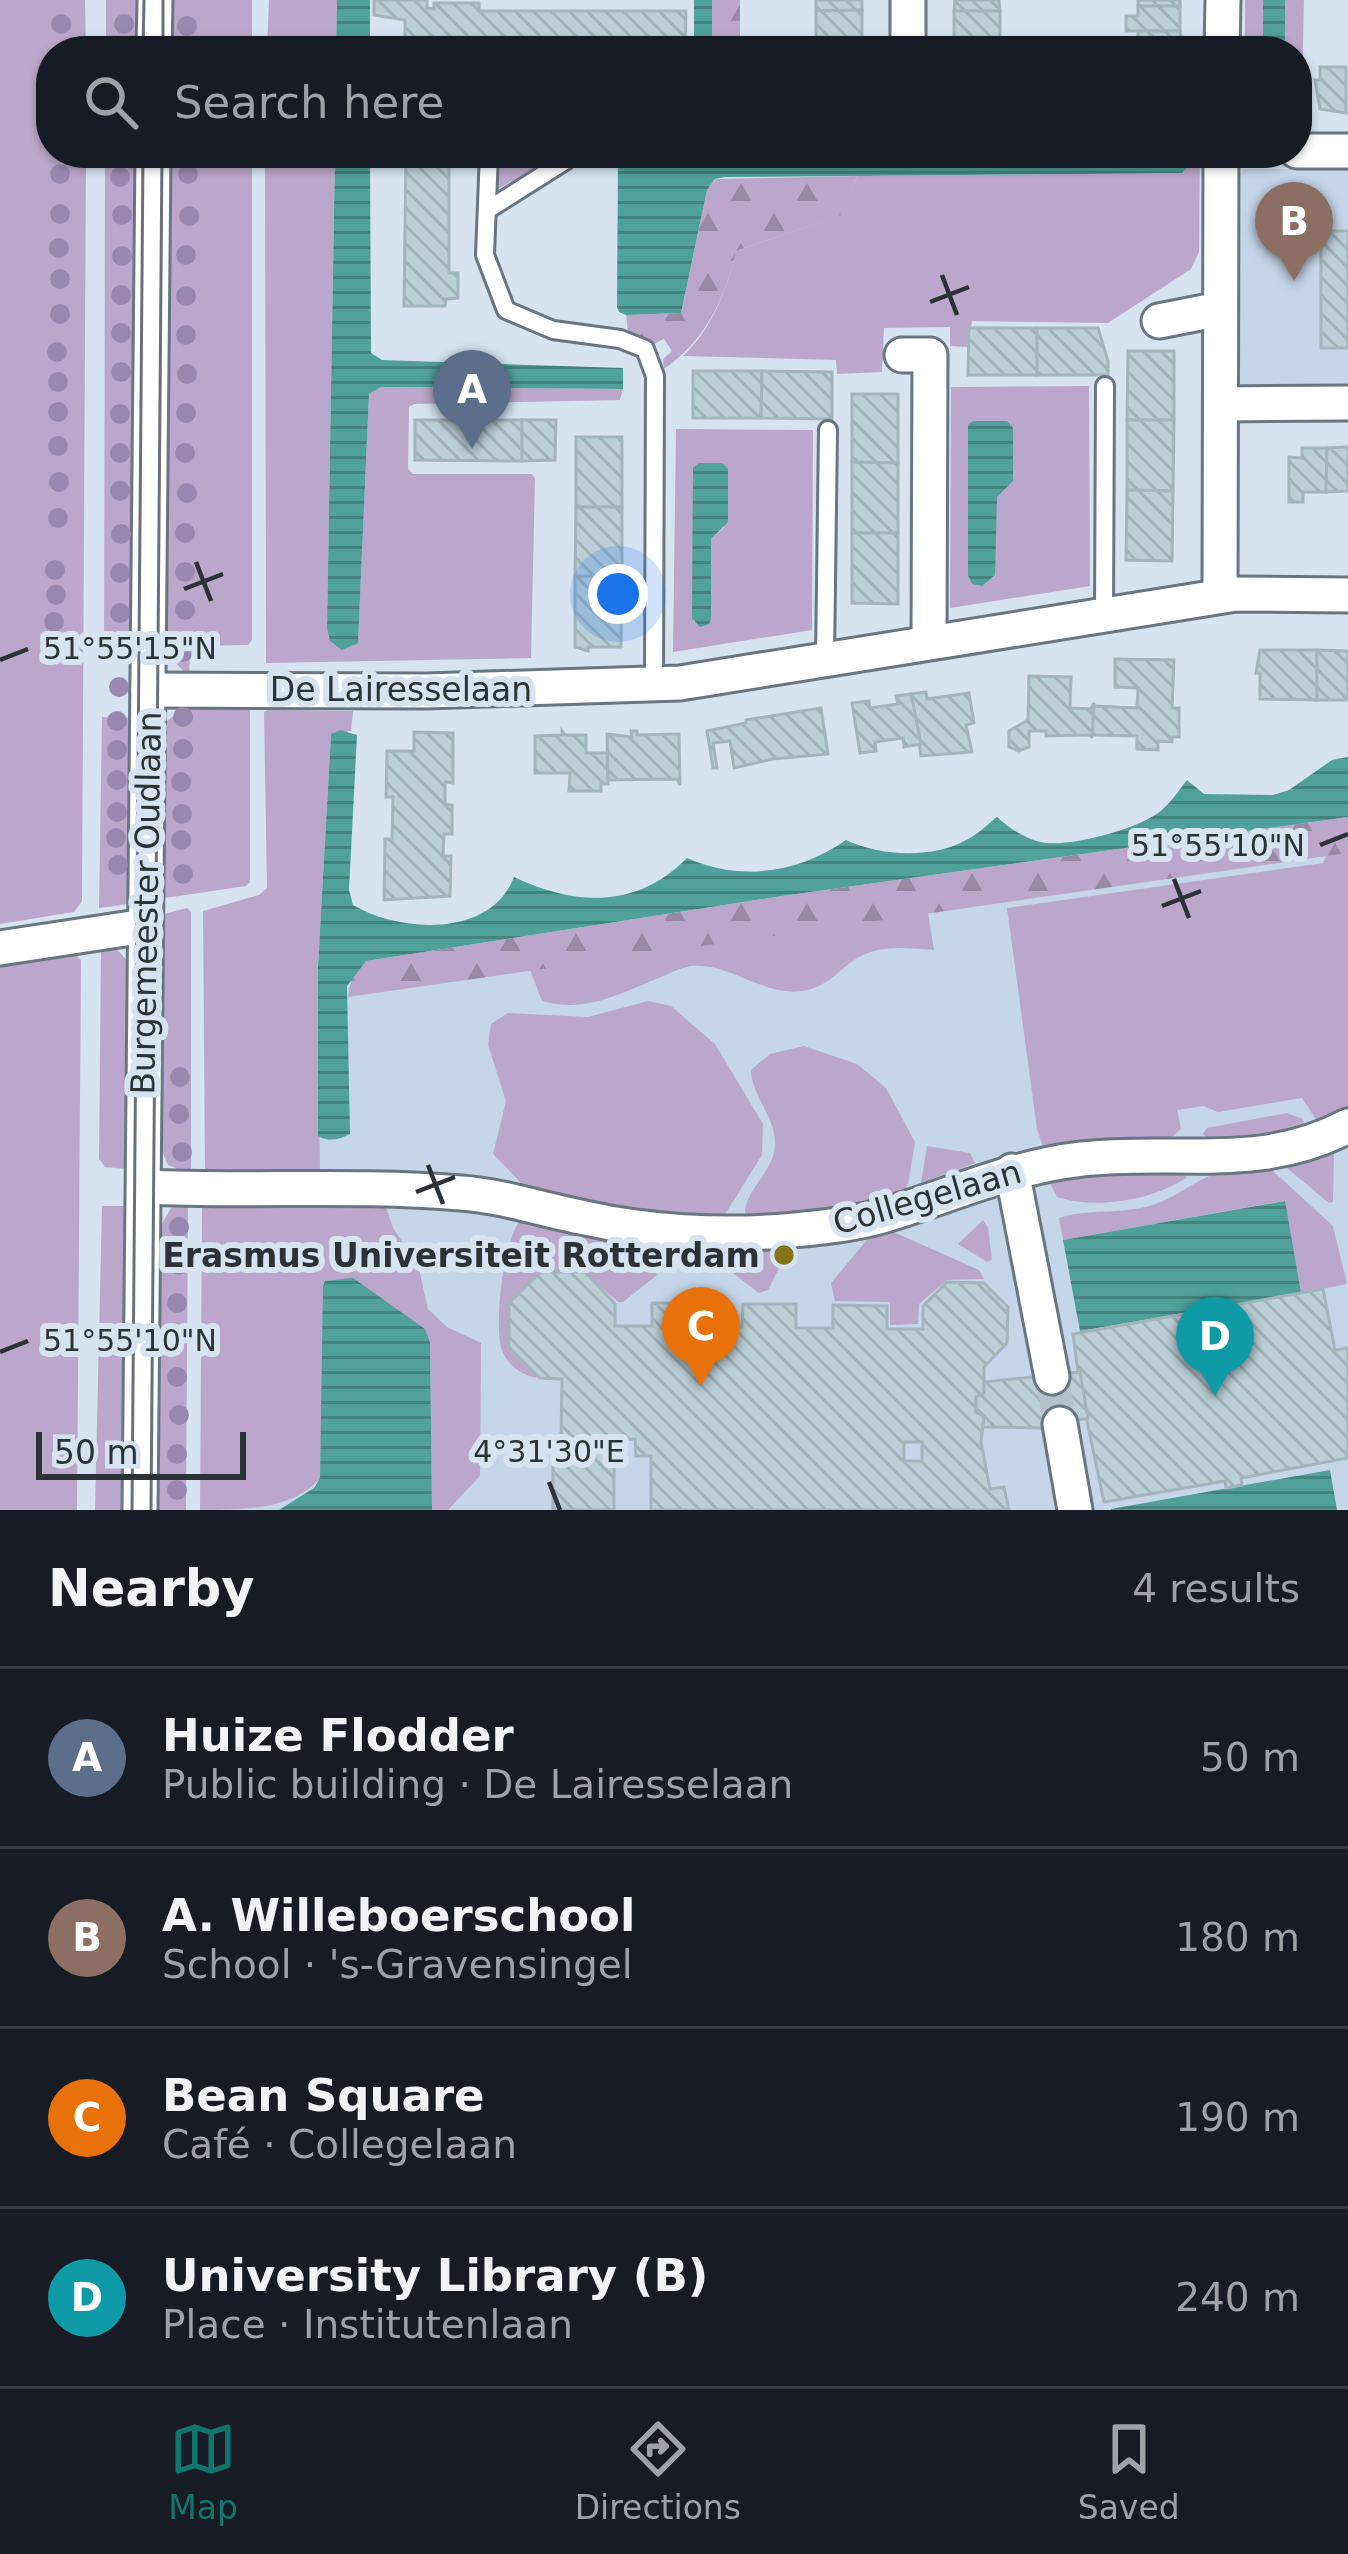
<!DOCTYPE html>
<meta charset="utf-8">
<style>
:root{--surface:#171b24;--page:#20242c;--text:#f1f3f6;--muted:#9ea1a6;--line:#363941;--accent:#0f766e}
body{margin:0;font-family:"DejaVu Sans",sans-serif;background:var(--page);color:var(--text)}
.scale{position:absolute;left:36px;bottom:30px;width:210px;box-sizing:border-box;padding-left:12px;border:6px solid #2d3237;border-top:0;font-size:33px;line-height:42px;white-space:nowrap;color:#2d3237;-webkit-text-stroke:9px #d7e3f1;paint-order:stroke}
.you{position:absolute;left:618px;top:594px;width:42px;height:42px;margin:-30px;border:9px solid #fff;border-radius:50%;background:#1a73e8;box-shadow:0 0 0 18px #1a73e833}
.badge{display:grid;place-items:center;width:78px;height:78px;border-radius:50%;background:var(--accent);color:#fff;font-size:39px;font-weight:700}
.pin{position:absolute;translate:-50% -99px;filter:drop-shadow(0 3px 6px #0008)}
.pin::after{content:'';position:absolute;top:63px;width:42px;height:36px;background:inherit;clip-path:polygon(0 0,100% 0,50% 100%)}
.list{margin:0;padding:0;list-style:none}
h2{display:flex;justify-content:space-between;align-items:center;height:156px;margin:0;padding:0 48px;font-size:51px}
h2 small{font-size:39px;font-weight:400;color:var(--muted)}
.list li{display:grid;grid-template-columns:78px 1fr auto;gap:36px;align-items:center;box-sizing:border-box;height:180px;padding:0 48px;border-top:3px solid var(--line)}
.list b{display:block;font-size:45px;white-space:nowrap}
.list p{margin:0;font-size:39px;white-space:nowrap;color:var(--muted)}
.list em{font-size:39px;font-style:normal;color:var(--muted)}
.icon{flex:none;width:66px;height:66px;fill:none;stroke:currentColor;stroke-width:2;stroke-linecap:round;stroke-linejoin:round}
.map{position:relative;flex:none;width:1348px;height:1510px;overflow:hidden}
.search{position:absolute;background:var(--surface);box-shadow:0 3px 9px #0004;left:36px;right:36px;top:36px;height:132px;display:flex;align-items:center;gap:30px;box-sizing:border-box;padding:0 42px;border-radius:48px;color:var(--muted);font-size:45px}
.sheet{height:876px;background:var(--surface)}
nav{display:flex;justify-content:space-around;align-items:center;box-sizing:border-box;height:168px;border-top:3px solid var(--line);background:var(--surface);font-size:33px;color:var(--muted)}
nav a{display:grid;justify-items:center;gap:6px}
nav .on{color:var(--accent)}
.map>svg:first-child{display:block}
.built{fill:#c5d6ea}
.grass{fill:#bba7cb;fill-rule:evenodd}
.forest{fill:url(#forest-firs)}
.water{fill:url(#water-rules)}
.building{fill:url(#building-back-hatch);stroke:#a2b5bc;stroke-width:3;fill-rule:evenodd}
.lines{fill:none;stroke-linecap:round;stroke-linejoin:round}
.street-tunnel{stroke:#b5c0cc;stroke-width:33;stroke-dasharray:33 16;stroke-linecap:butt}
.lane-casing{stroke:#6a7582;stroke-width:22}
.street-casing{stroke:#6a7582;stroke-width:39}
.lane{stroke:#fff;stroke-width:16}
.street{stroke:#fff;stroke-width:33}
.tram{stroke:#697078;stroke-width:3}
.tree{fill:#9888b1}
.ticks{fill:none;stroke:#2d3237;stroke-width:4.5}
.poi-dot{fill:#837619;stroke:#d7e3f1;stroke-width:4.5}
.labels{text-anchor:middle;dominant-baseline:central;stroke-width:12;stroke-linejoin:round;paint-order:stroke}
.street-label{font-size:33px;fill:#2d3237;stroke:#d7e3f1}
.poi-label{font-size:33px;font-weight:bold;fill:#2d3237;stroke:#d7e3f1;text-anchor:end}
.ticks-label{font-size:30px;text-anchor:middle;fill:#2d3237;stroke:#d7e3f1;stroke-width:12;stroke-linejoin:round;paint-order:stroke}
</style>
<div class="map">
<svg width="1348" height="1510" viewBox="0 0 1348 1510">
<defs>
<pattern id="forest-firs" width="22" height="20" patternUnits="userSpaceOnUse" patternTransform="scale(3)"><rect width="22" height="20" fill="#bba7cb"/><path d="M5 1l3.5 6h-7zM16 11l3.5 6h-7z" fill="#9889a6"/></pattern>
<pattern id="water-rules" width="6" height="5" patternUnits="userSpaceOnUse" patternTransform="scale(3)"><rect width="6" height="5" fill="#50a09c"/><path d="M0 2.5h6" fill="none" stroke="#438380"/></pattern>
<pattern id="building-back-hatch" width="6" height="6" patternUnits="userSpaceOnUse" patternTransform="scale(3)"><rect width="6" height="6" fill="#bbcfd6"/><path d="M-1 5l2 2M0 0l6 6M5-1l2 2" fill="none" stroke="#a1b2b8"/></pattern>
</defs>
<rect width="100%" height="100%" fill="#d7e3f1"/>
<!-- built -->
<g class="built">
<polygon points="1244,169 1348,169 1348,390 1239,388 1240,174"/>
<polygon points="1348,849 1348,1510 213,1510 225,999"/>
</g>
<!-- grass -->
<g class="grass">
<polygon points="0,0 85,0 86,51 51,51 51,153 86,153 82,901 74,912 0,924"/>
<polygon points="106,0 136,0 135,51 106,51"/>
<polygon points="170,0 252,0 252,51 169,51"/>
<polygon points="269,0 337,0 336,51 267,51"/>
<rect x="1245" y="0" width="18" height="51"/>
<polygon points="1285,0 1304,0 1301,133 1297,133 1297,51 1285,51"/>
<polygon points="105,153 134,153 132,659 128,663 104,662"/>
<polygon points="168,153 252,153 252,640 248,645 194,646 190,650 189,676 165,653"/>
<polygon points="265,153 335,153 327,627 358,642 369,394 381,387 623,389 620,400 414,404 409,407 408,469 413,474 532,474 535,478 531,658 266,663"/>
<polygon points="497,153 552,153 546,164 495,190"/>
<path d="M1065 153H1200L1199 252 1191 269 1108 323 972 321 968 347 950 346V327L884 328 882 372 837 374 836 360 683 356C712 329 727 289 736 251L842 214 857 176 1182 173Z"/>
<polygon points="1089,386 1090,586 950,608 951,387"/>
<path d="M676 429 813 430 812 630 673 652ZM693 468 724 527 711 539 694 624Z"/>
<polygon points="246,704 250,709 250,882 246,886 165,898 166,722 187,705"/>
<polygon points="268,710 353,711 351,731 331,735 318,966 320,1173 205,1173 203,911 259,895 267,888 264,712"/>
<polygon points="102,717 128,718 128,904 99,908"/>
<polygon points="1348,853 1348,1108 1319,1124 1302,1098 1218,1112 1203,1106 1177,1110 1181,1129 1170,1139 1043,1147 1037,1129 1007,908 1323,863 1326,856"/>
<polygon points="187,908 191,912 191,1170 185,1172 168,1165 161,1149 164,914"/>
<path d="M928 913 934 950C906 948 877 944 853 961 836 973 828 985 807 990 766 1000 732 962 691 966 679 968 667 975 656 979 617 995 585 1013 542 1001L530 970Z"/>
<polygon points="114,946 130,964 126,1169 105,1167 99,1159 101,949"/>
<polygon points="73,953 81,960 77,1510 0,1510 0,965"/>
<polygon points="648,1001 671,1006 715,1044 763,1124 762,1155 724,1216 614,1210 525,1187 493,1154 506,1101 488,1045 491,1024 508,1013 588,1017"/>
<path d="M804 1046 857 1064 886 1088 915 1142 908 1185 901 1194 877 1201 745 1218C742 1195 766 1178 773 1156 783 1122 752 1101 751 1070L770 1054Z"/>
<polygon points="1287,1113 1303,1119 1305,1129 1270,1140 1208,1140 1203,1134 1207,1128"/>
<polygon points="927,1146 970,1153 975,1163 921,1183"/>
<polygon points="1334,1151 1333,1202 1329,1203 1287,1168"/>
<path d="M1117 1170H1184L1186 1178C1152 1200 1097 1210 1057 1197L1051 1185 1055 1178Z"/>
<path d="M1272 1170 1333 1226 1347 1284 1301 1293 1284 1201 1063 1240 1059 1218C1085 1209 1117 1214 1145 1207 1169 1202 1184 1188 1205 1178 1222 1169 1253 1169 1272 1170Z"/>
<polygon points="188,1204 186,1510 156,1510 159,1229 171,1208"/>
<path d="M202 1205 386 1207 393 1228 418 1265 428 1309 447 1327 481 1343 480 1476 448 1510H432L430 1342 425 1329 322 1402 320 1478C293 1510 243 1510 200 1510Z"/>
<polygon points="102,1206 127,1206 124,1510 95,1510"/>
<path d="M523 1218 632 1242 643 1250 657 1275 623 1302H618L585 1273 509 1303V1347L540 1378C525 1377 509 1367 503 1353 492 1331 504 1230 523 1218Z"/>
<polygon points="983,1220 988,1227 992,1260 987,1262 958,1244"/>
<polygon points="889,1230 979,1270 984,1279 947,1280 919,1304 918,1324 890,1325 890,1302 835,1301 831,1283 871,1235"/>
<polygon points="780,1248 785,1256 768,1290 759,1293 704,1251"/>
</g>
<!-- forest -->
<g class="forest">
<rect x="712" y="0" width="28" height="51"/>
<path d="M857 176 843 214 736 251C725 299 705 341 664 369L663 359 672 351 664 339 654 344 628 331 626 315 681 313 707 190 716 179Z"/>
<polygon points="1348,817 1348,853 348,997 352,975 366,961 782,896"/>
</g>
<!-- water -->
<g class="water">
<polygon points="337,0 370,0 370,51 336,51"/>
<rect x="694" y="0" width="18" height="51"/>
<rect x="1263" y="0" width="22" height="51"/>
<polygon points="335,153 370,153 371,353 382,360 623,368 623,389 381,387 369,394 358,643 342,650 330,641 327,627"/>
<polygon points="618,153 1181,153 1189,165 1182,173 725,177 715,179 707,190 681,313 626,315 619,312 617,307"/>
<polygon points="973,421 1007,421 1013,428 1013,481 997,497 995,575 982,586 972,584 968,575 968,425"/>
<polygon points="699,463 722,463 728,469 728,522 711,539 711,618 709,624 700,627 692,618 693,468"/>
<path d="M340 730 357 735 349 890 353 905C400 933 491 938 514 877 575 906 637 909 687 858 741 882 799 873 846 840 879 856 933 859 966 840 977 835 987 825 997 817 1010 829 1028 841 1046 843 1074 846 1143 828 1163 809 1172 801 1179 790 1187 780L1204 794 1273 795 1289 790 1332 760 1348 757V817L782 896 366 961 347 986 350 1134C339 1140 329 1142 318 1136V966L331 734Z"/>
<polygon points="1285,1201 1301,1293 1080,1331 1063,1240"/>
<polygon points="353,1278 425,1329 430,1342 432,1510 279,1510 314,1488 320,1478 323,1286 325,1281"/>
<polygon points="1330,1470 1337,1510 1111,1510 1111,1509"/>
</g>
<!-- building -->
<g class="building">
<polygon points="374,0 427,0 427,8 434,9 434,3 479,3 479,11 686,11 685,51 405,51 405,20 374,15"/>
<polygon points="816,0 862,0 862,10 816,11"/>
<polygon points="955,0 999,0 1000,11 954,11"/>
<rect x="1138" y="0" width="42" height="6"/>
<polygon points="1138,6 1180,6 1180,31 1126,31 1126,16 1138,16"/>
<polygon points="862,10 862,38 816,38 816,11"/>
<rect x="954" y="11" width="46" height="27"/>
<polygon points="1138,31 1180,31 1183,47 1180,51 1138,51"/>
<rect x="816" y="38" width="46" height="13"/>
<polygon points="954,38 1000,38 999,51 955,51"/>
<polygon points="1320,67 1346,67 1346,113 1320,109 1315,80 1320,80"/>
<polygon points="406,153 449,153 449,273 458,273 458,298 446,299 445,306 404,306"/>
<rect x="1321" y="231" width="27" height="117"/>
<polygon points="969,328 1037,328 1037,375 968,375"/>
<polygon points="1037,328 1098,328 1108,361 1108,375 1037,375"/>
<polygon points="1128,351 1174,351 1174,420 1127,420"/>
<polygon points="693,371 762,371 761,418 693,418"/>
<polygon points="762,371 832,372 832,419 761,418"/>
<polygon points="852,394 898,394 898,463 852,462"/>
<polygon points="415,420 522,420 522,461 415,460"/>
<polygon points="522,420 556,420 555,460 522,461"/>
<polygon points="1127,420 1174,420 1173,491 1127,490"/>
<rect x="576" y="437" width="46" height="70"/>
<polygon points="1302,448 1327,448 1326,492 1303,492 1303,502 1289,502 1289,457 1302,458"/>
<polygon points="1327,448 1348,447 1348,491 1326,492"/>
<polygon points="852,462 898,463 898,533 852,533"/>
<polygon points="1127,490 1173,491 1172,561 1126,560"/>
<polygon points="576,507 622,507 622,577 575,576"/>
<polygon points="852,533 898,533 898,604 852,603"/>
<polygon points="575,576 622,577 621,647 588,647 588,651 575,647"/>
<polygon points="1260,650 1317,650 1317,700 1260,699 1260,673 1256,673"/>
<polygon points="1317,650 1348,651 1348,700 1317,700"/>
<polygon points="1115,659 1174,660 1172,708 1179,708 1179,737 1172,737 1172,742 1158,741 1158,750 1137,749 1137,736 1092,735 1094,706 1137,708 1138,688 1115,687"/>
<polygon points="1029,676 1071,677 1070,708 1091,709 1094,703 1092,738 1091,735 1046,736 1046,731 1029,731 1029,747 1019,751 1009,747 1009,731 1028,720"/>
<polygon points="926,692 927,699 969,693 974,723 966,725 972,752 921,756 911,694"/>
<polygon points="911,694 921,744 904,747 903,738 875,742 876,751 860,753 852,703 869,701 870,708 898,704 896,696"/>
<polygon points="821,708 828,754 773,759 734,768 730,741 713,743 717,768 713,768 707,731 746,723 746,720"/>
<polygon points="562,731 565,735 586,735 586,753 607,753 608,784 601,784 601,791 569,791 570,773 535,773 535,736 562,735"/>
<polygon points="631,731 637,731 637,735 679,734 680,785 677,779 608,780 607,734 632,737"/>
<polygon points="414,732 453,733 453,783 445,782 445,804 452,805 452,834 444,834 443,856 451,856 450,896 384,900 385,839 392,839 393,797 386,797 387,751 414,751"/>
<path d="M541 1272H585L615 1304V1326H652V1303H678L706 1304V1327H742L743 1304H796V1328H833V1305L887 1306V1329H923V1306L947 1282 984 1283 1008 1307 1007 1343 984 1367V1393L976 1397V1412L984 1416 981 1442 990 1489 1004 1487 1009 1510H651V1456H636L635 1439 614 1440V1510H553V1439H561L562 1379 540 1378 509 1347V1303ZM904 1442H922V1461H904Z"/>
<polygon points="1323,1289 1335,1350 1348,1348 1348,1458 1241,1478 1242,1485 1226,1488 1225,1481 1104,1502 1080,1388 1073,1334"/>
<polygon points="1080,1372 1088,1418 1041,1428 983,1427 984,1416 976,1412 976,1397 984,1393 984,1382"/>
</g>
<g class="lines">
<!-- street-tunnel -->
<polyline class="street-tunnel" points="1052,1377 1060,1424"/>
<defs>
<g id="lane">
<polyline points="489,153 485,255 506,310 553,330 620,339 645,349 655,376 654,684"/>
<polyline points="489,209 565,161 565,153"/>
<polyline points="1104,615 1105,386"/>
<polyline points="825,659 828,430"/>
</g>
<g id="street">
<polyline points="154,51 155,0"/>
<polyline points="908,51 908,0"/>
<polyline points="1222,51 1223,0"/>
<polyline points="1297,151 1348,151"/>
<polyline points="1159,321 1220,309"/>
<polyline points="902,355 930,355 929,642"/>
<polyline points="1221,404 1348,403"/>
<polyline points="1220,596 1221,153"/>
<polyline points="148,690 426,691 680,683 1236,594 1348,595"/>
<polyline points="0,948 145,926"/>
<polyline points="1012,1171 1052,1377"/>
<path d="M144 1187C249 1192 355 1184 461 1193 503 1196 543 1210 585 1218 648 1232 719 1236 783 1231 816 1228 850 1225 882 1216 950 1196 1010 1167 1082 1159 1177 1148 1258 1173 1348 1126"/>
<polyline points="1060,1424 1075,1510"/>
<polyline points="140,1510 153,153"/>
</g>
</defs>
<!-- lane casing -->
<use href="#lane" class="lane-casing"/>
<!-- street casing -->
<use href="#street" class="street-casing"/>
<!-- lane -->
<use href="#lane" class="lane"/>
<!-- street -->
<use href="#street" class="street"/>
<!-- tram -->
<g class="tram">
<polyline points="143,51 144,0"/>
<polyline points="163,51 163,0"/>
<polyline points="132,1510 143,153"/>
<polyline points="151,1510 162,153"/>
</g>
</g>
<!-- trees -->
<g class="tree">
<circle cx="61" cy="24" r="10"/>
<circle cx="124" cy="24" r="10"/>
<circle cx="187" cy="26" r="10"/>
<circle cx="60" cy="174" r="10"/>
<circle cx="188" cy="174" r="10"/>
<circle cx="120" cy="177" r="10"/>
<circle cx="60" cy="214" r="10"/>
<circle cx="122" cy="215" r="10"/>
<circle cx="189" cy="216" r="10"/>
<circle cx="59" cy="248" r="10"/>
<circle cx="186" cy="255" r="10"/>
<circle cx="122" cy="256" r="10"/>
<circle cx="60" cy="279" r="10"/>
<circle cx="121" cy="295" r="10"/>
<circle cx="186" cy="296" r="10"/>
<circle cx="60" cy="314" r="10"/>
<circle cx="121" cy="333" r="10"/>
<circle cx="186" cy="335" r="10"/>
<circle cx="57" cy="352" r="10"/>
<circle cx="121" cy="372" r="10"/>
<circle cx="187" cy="374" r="10"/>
<circle cx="58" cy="382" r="10"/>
<circle cx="58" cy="412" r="10"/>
<circle cx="186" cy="413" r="10"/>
<circle cx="120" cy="414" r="10"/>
<circle cx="58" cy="446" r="10"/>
<circle cx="120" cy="453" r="10"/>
<circle cx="185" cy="453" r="10"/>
<circle cx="59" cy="482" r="10"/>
<circle cx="120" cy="491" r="10"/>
<circle cx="187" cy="493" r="10"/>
<circle cx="58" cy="518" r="10"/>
<circle cx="185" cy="533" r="10"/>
<circle cx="121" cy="534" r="10"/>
<circle cx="55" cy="570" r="10"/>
<circle cx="185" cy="572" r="10"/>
<circle cx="120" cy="573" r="10"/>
<circle cx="56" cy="595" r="10"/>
<circle cx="185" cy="610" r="10"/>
<circle cx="120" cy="613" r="10"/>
<circle cx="54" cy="622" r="10"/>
<circle cx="55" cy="646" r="10"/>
<circle cx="120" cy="650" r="10"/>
<circle cx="183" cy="652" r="10"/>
<circle cx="119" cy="687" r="10"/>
<circle cx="183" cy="717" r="10"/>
<circle cx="117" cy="721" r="10"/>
<circle cx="183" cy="749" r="10"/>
<circle cx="117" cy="750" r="10"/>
<circle cx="117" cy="780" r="10"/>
<circle cx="181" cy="782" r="10"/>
<circle cx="117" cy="812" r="10"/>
<circle cx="182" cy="814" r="10"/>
<circle cx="116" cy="838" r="10"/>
<circle cx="181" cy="840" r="10"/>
<circle cx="118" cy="865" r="10"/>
<circle cx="183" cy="874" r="10"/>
<circle cx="180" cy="1077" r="10"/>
<circle cx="179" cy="1114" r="10"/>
<circle cx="182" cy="1152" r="10"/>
<circle cx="179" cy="1227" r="10"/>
<circle cx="179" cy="1265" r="10"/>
<circle cx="177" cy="1303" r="10"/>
<circle cx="177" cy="1339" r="10"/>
<circle cx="177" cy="1377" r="10"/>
<circle cx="179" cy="1415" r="10"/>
<circle cx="177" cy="1454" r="10"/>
<circle cx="177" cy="1490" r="10"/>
</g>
<!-- ticks -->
<path class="ticks" d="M942 275 957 315M930 302 969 287M196 562 211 601M184 589 223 574M0 660 28 649M1320 845 1348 834M1174 879 1189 918M1162 906 1201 891M428 1165 443 1204M416 1192 455 1177M0 1352 28 1341M549 1482 560 1510"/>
<!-- markers -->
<circle class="poi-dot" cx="784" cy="1255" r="12"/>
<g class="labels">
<!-- street labels -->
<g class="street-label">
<text x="401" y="689">De Lairesselaan</text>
<text transform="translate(146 903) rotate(-89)">Burgemeester Oudlaan</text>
<text transform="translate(927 1197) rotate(-16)">Collegelaan</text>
</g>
<!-- poi labels -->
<g class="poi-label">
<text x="760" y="1255">Erasmus Universiteit Rotterdam</text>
</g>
</g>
<g class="ticks-label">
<text x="130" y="659">51°55'15"N</text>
<text x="1218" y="856">51°55'10"N</text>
<text x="130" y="1351">51°55'10"N</text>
<text x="549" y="1462">4°31'30"E</text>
</g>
</svg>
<div class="scale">50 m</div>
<div class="you"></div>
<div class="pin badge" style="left:472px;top:449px;background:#5c6f8a">A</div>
<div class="pin badge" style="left:1294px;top:281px;background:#8d6e63">B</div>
<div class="pin badge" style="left:701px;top:1386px;background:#e8710a">C</div>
<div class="pin badge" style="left:1215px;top:1396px;background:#0f9aa8">D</div>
<div class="search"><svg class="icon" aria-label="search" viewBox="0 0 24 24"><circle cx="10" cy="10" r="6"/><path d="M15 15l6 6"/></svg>Search here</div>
</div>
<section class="sheet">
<h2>Nearby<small>4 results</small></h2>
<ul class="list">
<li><span class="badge" style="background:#5c6f8a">A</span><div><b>Huize Flodder</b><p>Public building · De Lairesselaan</p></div><em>50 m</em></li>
<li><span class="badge" style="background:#8d6e63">B</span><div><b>A. Willeboerschool</b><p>School · 's-Gravensingel</p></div><em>180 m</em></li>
<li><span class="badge" style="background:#e8710a">C</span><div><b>Bean Square</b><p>Café · Collegelaan</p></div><em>190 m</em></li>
<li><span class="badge" style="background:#0f9aa8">D</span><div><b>University Library (B)</b><p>Place · Institutenlaan</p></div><em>240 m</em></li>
</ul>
</section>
<nav>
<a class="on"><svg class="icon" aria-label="map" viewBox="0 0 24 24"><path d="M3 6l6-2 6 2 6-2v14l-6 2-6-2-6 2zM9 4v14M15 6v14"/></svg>Map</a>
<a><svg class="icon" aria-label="directions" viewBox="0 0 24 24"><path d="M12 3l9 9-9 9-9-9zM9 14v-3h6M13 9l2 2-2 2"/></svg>Directions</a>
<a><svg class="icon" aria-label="saved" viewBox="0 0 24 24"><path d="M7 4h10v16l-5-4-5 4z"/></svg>Saved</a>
</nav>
